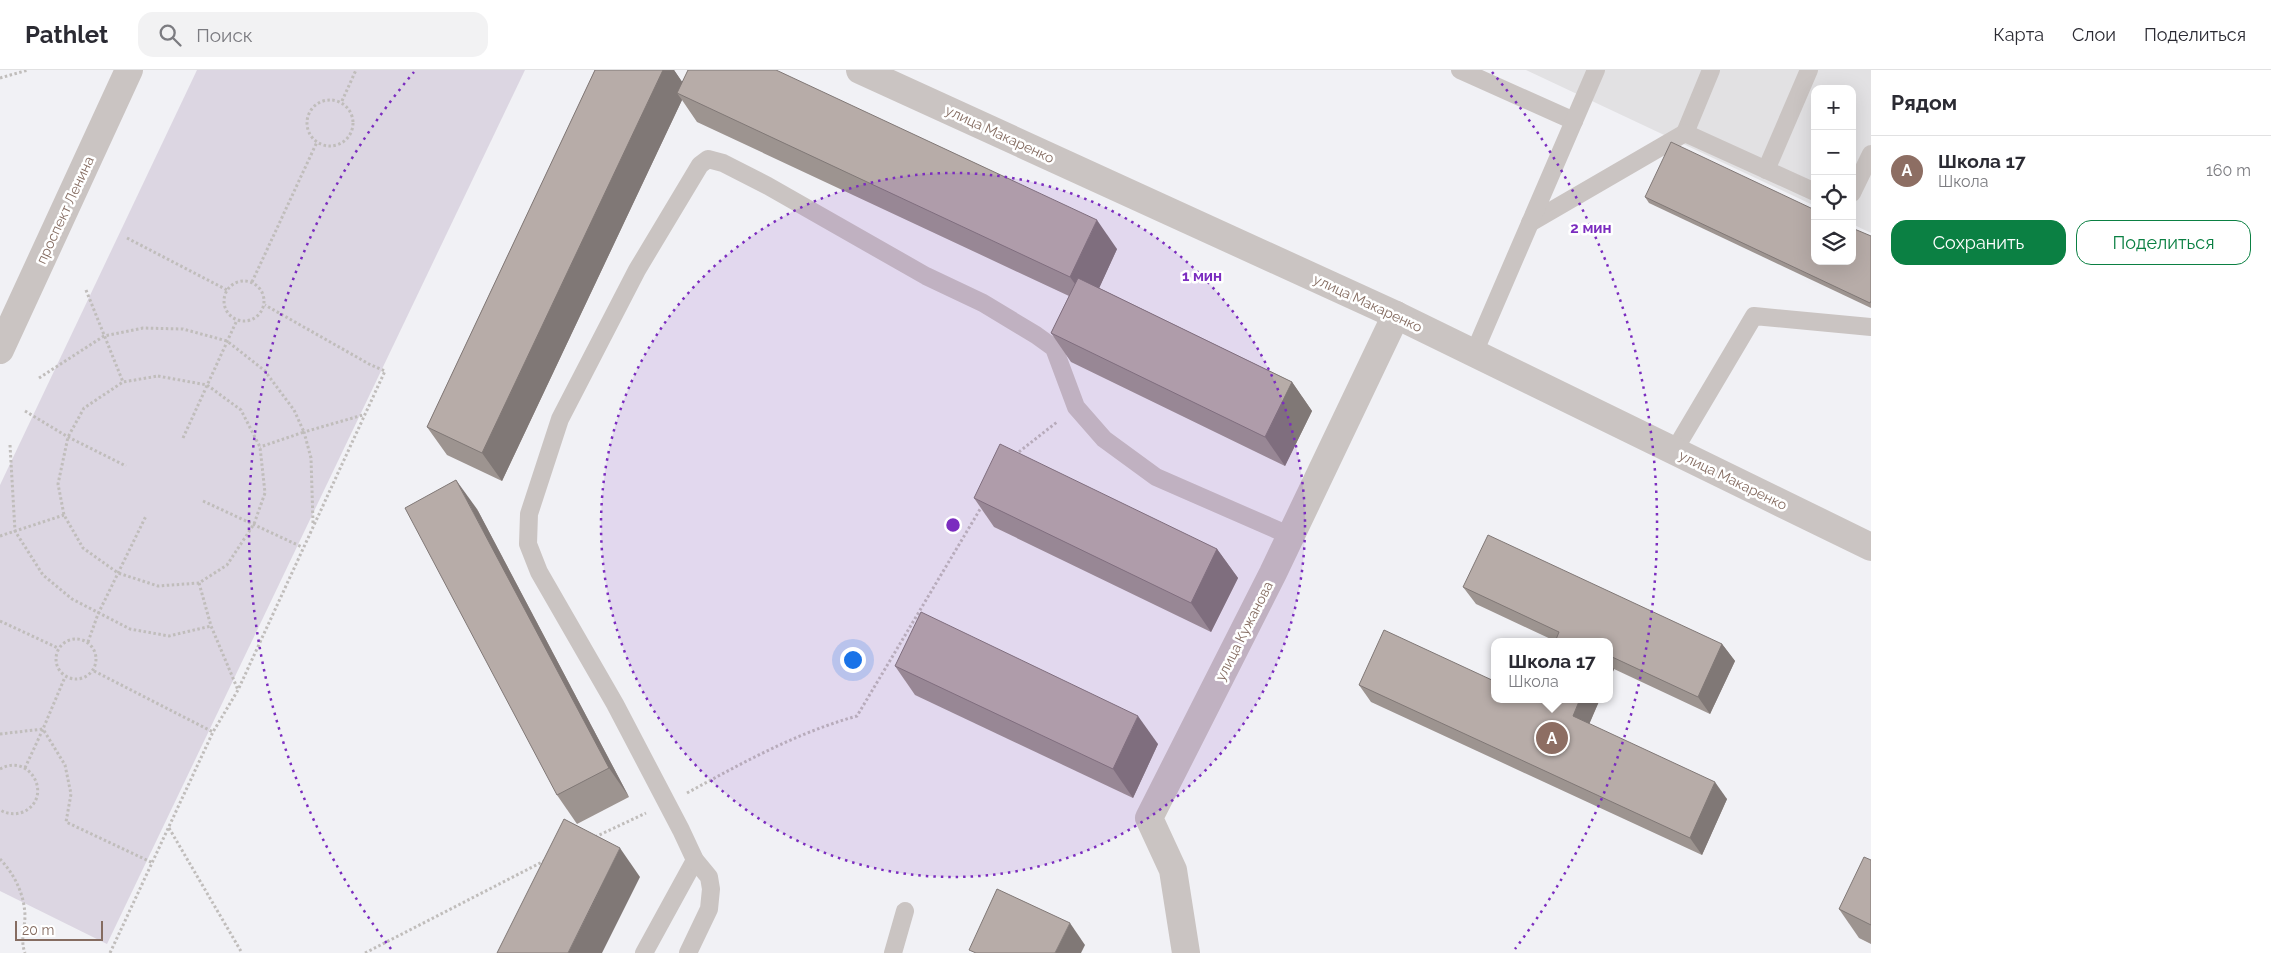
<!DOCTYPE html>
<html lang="ru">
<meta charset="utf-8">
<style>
:root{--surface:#fff;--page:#f2f2f3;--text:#2b2b33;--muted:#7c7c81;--line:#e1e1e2;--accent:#0b8043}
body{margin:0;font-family:Raleway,sans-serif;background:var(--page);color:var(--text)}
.controls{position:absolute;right:15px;top:15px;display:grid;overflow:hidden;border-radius:10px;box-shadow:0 5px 20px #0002}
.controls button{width:45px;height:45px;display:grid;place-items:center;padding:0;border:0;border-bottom:1px solid var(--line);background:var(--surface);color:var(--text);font:25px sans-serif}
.scale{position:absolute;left:15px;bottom:12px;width:88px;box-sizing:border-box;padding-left:5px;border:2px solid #856c61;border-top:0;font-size:14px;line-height:18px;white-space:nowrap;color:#856c61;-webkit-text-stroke:4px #fff;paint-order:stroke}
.you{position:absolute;left:852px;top:589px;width:18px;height:18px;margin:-12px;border:4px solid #fff;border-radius:50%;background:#1a73e8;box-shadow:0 0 0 8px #1a73e833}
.badge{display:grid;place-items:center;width:32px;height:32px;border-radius:50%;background:var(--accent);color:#fff;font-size:16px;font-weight:700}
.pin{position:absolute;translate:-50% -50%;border:2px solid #fff;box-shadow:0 1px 5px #0006}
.popup{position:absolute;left:1491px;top:568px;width:122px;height:65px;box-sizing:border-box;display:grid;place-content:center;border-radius:10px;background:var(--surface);filter:drop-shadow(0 1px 4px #0005);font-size:16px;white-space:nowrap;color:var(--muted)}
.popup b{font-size:19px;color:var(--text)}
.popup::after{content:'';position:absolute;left:50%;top:100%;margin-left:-10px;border:10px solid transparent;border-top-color:var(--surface)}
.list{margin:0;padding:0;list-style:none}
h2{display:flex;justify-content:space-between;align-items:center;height:65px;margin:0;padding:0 20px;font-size:21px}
h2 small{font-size:16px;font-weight:400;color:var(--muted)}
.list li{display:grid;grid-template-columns:32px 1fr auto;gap:15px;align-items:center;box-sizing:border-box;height:70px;padding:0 20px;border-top:1px solid var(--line)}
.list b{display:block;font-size:19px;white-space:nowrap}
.list p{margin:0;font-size:16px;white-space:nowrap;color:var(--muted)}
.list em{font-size:16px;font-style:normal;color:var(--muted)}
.actions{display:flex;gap:10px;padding:15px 20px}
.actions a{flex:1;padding:11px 0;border:1px solid var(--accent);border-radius:15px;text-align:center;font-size:18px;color:var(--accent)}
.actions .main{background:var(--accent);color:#fff}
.icon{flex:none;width:28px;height:28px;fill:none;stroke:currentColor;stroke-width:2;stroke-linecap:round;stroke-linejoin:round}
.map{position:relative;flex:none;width:1871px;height:883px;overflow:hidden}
header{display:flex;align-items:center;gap:30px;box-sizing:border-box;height:70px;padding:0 25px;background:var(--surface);border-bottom:1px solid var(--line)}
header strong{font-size:24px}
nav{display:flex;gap:28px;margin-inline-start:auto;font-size:18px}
.search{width:350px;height:45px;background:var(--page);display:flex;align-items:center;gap:12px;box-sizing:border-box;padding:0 18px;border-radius:15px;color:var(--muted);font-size:19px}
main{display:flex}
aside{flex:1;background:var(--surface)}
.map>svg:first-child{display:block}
.built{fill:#e2e1e3}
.green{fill:#dcd6e2}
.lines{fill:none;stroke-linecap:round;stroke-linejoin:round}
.path{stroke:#c0bdbb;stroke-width:3;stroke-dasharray:2.5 2.5;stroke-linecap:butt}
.service{stroke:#cac4c2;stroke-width:18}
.minor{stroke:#cac4c2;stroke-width:28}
.wall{fill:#9d9490}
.shaded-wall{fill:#807876}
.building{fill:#b7aca8;stroke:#807876}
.ring{fill:none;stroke:#7b2cbf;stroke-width:2.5;stroke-dasharray:2.5 5}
.labels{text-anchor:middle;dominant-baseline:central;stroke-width:5;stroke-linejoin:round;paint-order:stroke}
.street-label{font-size:14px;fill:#856c61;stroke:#fff}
.centre{fill:#7b2cbf;stroke:#fff;stroke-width:2.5}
.ring-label{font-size:15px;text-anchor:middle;font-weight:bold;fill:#7b2cbf;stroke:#fff;stroke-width:5;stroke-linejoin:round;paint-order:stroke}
</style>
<header>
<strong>Pathlet</strong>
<div class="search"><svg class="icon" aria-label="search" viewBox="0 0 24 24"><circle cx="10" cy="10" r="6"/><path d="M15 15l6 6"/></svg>Поиск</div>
<nav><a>Карта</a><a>Слои</a><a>Поделиться</a></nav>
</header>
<main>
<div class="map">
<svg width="1871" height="883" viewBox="0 0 1871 883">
<rect width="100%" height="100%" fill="#f1f1f5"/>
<!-- built -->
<polygon class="built" points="1526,0 1871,0 1871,163 1852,154 1852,19 1815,19 1815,136"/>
<!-- green -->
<polygon class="green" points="197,0 525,0 107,874 0,821 0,415"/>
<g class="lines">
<!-- path -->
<g class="path">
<polyline points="0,8 28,0"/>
<circle cx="330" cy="53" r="23"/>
<polyline points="342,31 356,0"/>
<polyline points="127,168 227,220"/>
<circle cx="244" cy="231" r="20"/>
<polyline points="252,212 317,72"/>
<polyline points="86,220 123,312"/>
<polygon points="158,306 207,315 241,340 260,377 265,423 254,454 227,495 199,513 158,516 118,503 83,478 64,445 58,414 68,367 84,338 123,312"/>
<polyline points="39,308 104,266 143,258 183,259 227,271 265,301 294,340 304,362 260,377"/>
<polyline points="25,341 68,367 126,396"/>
<polyline points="183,368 237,250"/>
<polyline points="10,375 15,461 43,505 72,529 130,559 169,566 211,556"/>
<polyline points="1015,385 1057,352"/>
<polyline points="203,431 302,477"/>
<polyline points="313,453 311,388 304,362 363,345"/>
<polyline points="0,466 64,445"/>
<polyline points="199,513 211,556 238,620"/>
<polyline points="0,551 58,578"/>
<circle cx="76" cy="589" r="20"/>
<polyline points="88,572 98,544 146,446"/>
<polyline points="94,601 213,662"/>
<polyline points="0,664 43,659 65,607"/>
<polyline points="25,698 43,659 65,695 71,724 66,752 153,793"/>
<path d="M0 699C31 682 54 728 23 742 15 745 7 744 0 740"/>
<path d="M687 723C742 693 796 663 857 646L982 436"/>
<polyline points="169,758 242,883"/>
<polyline points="595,767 646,743"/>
<path d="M0 789C14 804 24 823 25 845 25 858 20 870 25 883"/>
<polyline points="110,883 213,662 238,620 385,301 369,294 265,235"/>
<polyline points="365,883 546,790"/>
</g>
<!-- service -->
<g class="service">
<polyline points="1460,0 1574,51"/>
<polyline points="1685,63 1711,0"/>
<polyline points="1766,100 1809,0"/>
<polyline points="1852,123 1871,84"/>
<polyline points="1530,153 1685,63 1815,122"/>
<polyline points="1474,283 1596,0"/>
<polyline points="1674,381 1754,246 1871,257"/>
<polyline points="644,883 695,790"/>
<polyline points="688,883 709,839 711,819 709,807 695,790 681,760 615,634 539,502 528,474 529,444 560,349 637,200 700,95 708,89 723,93 768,116 926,206 983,233 1036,265 1054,278 1076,337 1104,369 1156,407 1291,466"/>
<polyline points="893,883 905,841"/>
</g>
<!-- minor -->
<g class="minor">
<polyline points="860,0 1396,245 1871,477"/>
<polyline points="0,280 129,0"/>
<polyline points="1186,883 1173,800 1149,748 1273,503 1396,245"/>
</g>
</g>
<!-- wall -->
<g class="wall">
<polygon points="595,0 674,0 682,12 1117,179 1099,218 1292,312 1312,341 1285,396 1071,292 1051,263 1069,226 697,52 682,30 502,411 447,385 427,357"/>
<polygon points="1645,127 1871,166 1871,238 1649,133"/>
<polygon points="974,428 1217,479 1238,508 1211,562 994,457"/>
<polygon points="477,439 629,727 577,754 557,725"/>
<polygon points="1463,517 1722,574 1735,591 1710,644 1614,599 1610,609 1610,572 1555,571 1476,534"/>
<polygon points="895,596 1158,674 1133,728 915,625"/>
<polygon points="1359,615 1494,629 1600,629 1589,654 1727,729 1702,785 1371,632"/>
<polygon points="1871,790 1871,874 1859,868 1839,839"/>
</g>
<!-- shaded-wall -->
<g class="shaded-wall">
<polygon points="663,0 674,0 687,19 677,23 682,30 502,411 482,383"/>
<polygon points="1097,150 1117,179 1091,236 1070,207"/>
<polygon points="1292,312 1312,341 1285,396 1265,367"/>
<polygon points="456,410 477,439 629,727 609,698"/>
<polygon points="1217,479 1238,508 1211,562 1191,533"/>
<polygon points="1722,574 1735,591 1710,644 1698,627"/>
<polygon points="1610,593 1614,599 1610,609"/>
<polygon points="1580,629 1600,629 1585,664 1573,646"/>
<polygon points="1138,646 1158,674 1133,728 1113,699"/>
<polygon points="1715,712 1727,729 1702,785 1690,768"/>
<polygon points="620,778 640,807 602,883 568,883"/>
<polygon points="1070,853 1085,875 1081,883 1055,883"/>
</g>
<!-- building -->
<g class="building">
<polygon points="595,0 663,0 482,383 427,357"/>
<polygon points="688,0 776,0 1097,150 1070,207 677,23"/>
<polygon points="1671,72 1815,140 1815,191 1852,191 1852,158 1871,166 1871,231 1870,233 1645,127"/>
<polygon points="1078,208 1292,312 1265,367 1051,263"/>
<polygon points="1000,374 1217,479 1191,533 974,428"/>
<polygon points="456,410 609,698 557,725 405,438"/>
<polygon points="1488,465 1722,574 1698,627 1610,586 1610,572 1555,572 1559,562 1463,517"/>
<polygon points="921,542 1138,646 1113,699 895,596"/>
<polygon points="1384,560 1494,611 1494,629 1580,629 1573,646 1715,712 1690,768 1359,615"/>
<polygon points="564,749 620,778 568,883 497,883"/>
<polygon points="1864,787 1871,790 1871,855 1839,839"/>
<polygon points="997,819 1070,853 1055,883 976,883 969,880"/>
</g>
<!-- distance rings -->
<circle cx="953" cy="455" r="352" fill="#7b2cbf" fill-opacity=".12"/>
<g class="ring">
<circle cx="953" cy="455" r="352"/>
<path d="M391 879A704 704 0 0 1 414 2M1492 2A704 704 0 0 1 1515 879"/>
</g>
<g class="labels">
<!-- street labels -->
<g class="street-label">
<text transform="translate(1000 64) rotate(25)">улица Макаренко</text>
<text transform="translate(65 140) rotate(-65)">проспект Ленина</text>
<text transform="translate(1368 233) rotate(25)">улица Макаренко</text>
<text transform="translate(1733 410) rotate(26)">улица Макаренко</text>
<text transform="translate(1244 561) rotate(-63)">улица Кужанова</text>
</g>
</g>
<circle cx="953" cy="455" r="8" class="centre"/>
<g class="ring-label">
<text x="1591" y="163">2 мин</text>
<text x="1202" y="211">1 мин</text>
</g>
</svg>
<div class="controls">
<button>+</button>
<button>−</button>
<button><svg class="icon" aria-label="locate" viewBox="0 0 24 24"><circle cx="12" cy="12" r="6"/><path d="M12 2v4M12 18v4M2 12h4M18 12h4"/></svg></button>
<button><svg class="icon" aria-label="layers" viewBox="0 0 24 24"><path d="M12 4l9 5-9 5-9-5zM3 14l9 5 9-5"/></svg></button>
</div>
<div class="scale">20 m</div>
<div class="you"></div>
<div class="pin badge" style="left:1552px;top:668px;background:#8d6e63">A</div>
<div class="popup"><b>Школа 17</b>Школа</div>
</div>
<aside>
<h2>Рядом<small></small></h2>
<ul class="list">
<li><span class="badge" style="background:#8d6e63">A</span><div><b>Школа 17</b><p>Школа</p></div><em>160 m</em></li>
</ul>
<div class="actions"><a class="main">Сохранить</a><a>Поделиться</a></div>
</aside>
</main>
